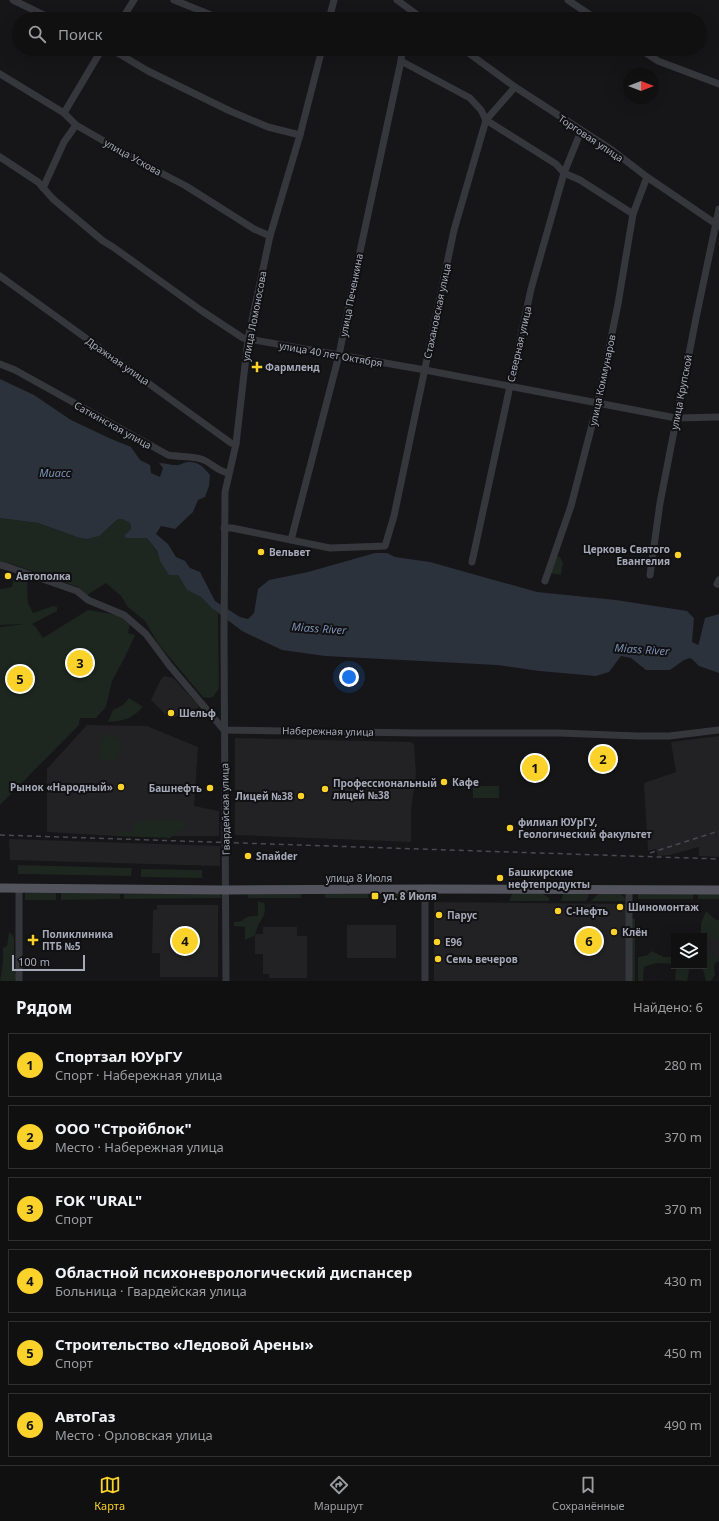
<!DOCTYPE html>
<html lang="ru">
<meta charset="utf-8">
<style>
:root{--surface:#101011;--page:#1e1e1f;--text:#f1f3f6;--muted:#9c9d9f;--line:#303031;--accent:#fbd22a}
body{margin:0;font-family:"Noto Sans",sans-serif;background:var(--page);color:var(--text)}
.controls{position:absolute;right:12px;bottom:12px;display:grid;overflow:hidden;border-radius:0px;box-shadow:0 4px 16px #0002}
.controls button{width:36px;height:36px;display:grid;place-items:center;padding:0;border:0;border-bottom:1px solid var(--line);background:var(--surface);color:var(--text);font:20px sans-serif}
.compass{position:absolute;left:623px;top:68px;width:36px;height:36px;border-radius:50%;background:var(--surface);box-shadow:0 4px 16px #0002;rotate:90deg}
.scale{position:absolute;left:12px;bottom:10px;width:73px;box-sizing:border-box;padding-left:4px;border:2px solid #a6a9b8;border-top:0;font-size:11px;line-height:14px;white-space:nowrap;color:#a6a9b8;-webkit-text-stroke:3px #111012;paint-order:stroke}
.you{position:absolute;left:349px;top:677px;width:14px;height:14px;margin:-10px;border:3px solid #fff;border-radius:50%;background:#1a73e8;box-shadow:0 0 0 6px #1a73e833}
.badge{display:grid;place-items:center;width:26px;height:26px;border-radius:50%;background:var(--accent);color:#111;font-size:13px;font-weight:700}
.pin{position:absolute;translate:-50% -50%;border:2px solid #fff;box-shadow:0 1px 4px #0006}
.list{margin:0;padding:0;list-style:none}
h2{display:flex;justify-content:space-between;align-items:center;height:52px;margin:0;padding:0 16px;font-size:17px}
h2 small{font-size:13px;font-weight:400;color:var(--muted)}
.list li{display:grid;grid-template-columns:26px 1fr auto;gap:12px;align-items:center;box-sizing:border-box;height:64px;margin:0 8px 8px;padding:0 8px;border:1px solid var(--line);border-radius:0px}
.list b{display:block;font-size:15px;white-space:nowrap}
.list p{margin:0;font-size:13px;white-space:nowrap;color:var(--muted)}
.list em{font-size:13px;font-style:normal;color:var(--muted)}
.icon{flex:none;width:22px;height:22px;fill:none;stroke:currentColor;stroke-width:2;stroke-linecap:round;stroke-linejoin:round}
.map{position:relative;flex:none;width:719px;height:981px;overflow:hidden}
.search{position:absolute;background:var(--surface);box-shadow:0 4px 16px #0002;left:12px;right:12px;top:12px;height:44px;display:flex;align-items:center;gap:10px;box-sizing:border-box;padding:0 14px;border-radius:22px;color:var(--muted);font-size:15px}
.sheet{height:484px;background:var(--surface)}
nav{display:flex;justify-content:space-around;align-items:center;box-sizing:border-box;height:56px;border-top:1px solid var(--line);background:var(--surface);font-size:11px;color:var(--muted)}
nav a{display:grid;justify-items:center;gap:2px}
nav .on{color:var(--accent)}
.map>svg:first-child{display:block}
.built{fill:#222124}
.green{fill:#1d261f}
.water{fill:#2b323c}
.lines{fill:none;stroke-linecap:round;stroke-linejoin:round}
.minor{stroke:#36363d;stroke-width:7}
.major{stroke:#52535c;stroke-width:9}
.rail{stroke:#494a52;stroke-width:1.5;stroke-dasharray:5 4;stroke-linecap:butt}
.poi-dot{fill:#fbd22a;stroke:#111012;stroke-width:1.5}
.labels{text-anchor:middle;dominant-baseline:central;stroke-width:4;stroke-linejoin:round;paint-order:stroke}
.street-label{font-size:10px;fill:#a6a9b8;stroke:#111012}
.poi-label{font-size:10px;font-weight:bold;fill:#a6a9b8;stroke:#111012;text-anchor:start}
.water-label{font-size:11px;font-style:italic;fill:#7c92b5;stroke:#111012}
</style>
<div class="map">
<svg width="719" height="981" viewBox="0 0 719 981">
<rect width="100%" height="100%" fill="#161517"/>
<!-- built -->
<g class="built">
<polygon points="164,676 173,678 200,707 170,719 151,700 160,681"/>
<polygon points="87,725 147,726 198,747 194,806 219,811 219,836 117,836 47,832 47,769"/>
<polygon points="719,736 719,857 699,856 699,847 670,855 658,856 656,849 648,851 644,783 676,772 671,742"/>
<polygon points="235,738 411,742 414,744 416,774 411,811 411,842 235,835"/>
<polygon points="9,839 220,846 220,866 10,860"/>
<polygon points="434,902 627,904 627,981 434,981"/>
<polygon points="157,905 218,905 218,977 160,977 160,953 152,953 153,910 157,910"/>
<rect x="347" y="925" width="49" height="33"/>
<polygon points="263,927 297,927 297,936 307,936 307,978 269,978 269,974 263,974 263,954 255,954 255,934 263,934"/>
<polygon points="693,935 719,935 719,962 704,962 704,936 693,936"/>
</g>
<!-- green -->
<g class="green">
<polygon points="0,518 38,523 77,537 108,528 118,519 122,519 130,523 131,529 124,537 126,538 147,538 157,552 160,561 178,575 187,590 201,597 218,613 219,686 218,690 213,697 208,698 203,697 159,645 145,621 128,607 121,596 106,583 87,595 78,587 9,563 0,562"/>
<polygon points="555,556 560,557 563,563 561,575 549,573"/>
<polygon points="14,576 27,581 28,603 33,613 53,606 57,607 57,611 32,624 35,626 43,638 88,610 123,616 123,619 130,625 128,633 135,635 125,657 112,681 106,707 96,718 80,718 79,725 0,805 0,627 24,624 0,625 0,589 12,587"/>
<path d="M129 698 143 707C130 720 126 720 108 722L113 710 123 705Z"/>
<polygon points="107,733 121,741 121,750 115,761 98,759 101,740"/>
<rect x="473" y="786" width="26" height="12"/>
<path d="M172 819C180 821 187 821 185 830L176 832 170 838 117 836V832H133V822Z"/>
<polygon points="18,865 132,868 131,876 18,874"/>
<polygon points="141,869 202,870 202,878 141,877"/>
<rect x="25" y="893" width="31" height="7"/>
<polygon points="61,893 120,894 120,899 61,900"/>
<polygon points="368,893 368,898 325,898 325,894"/>
<polygon points="383,893 416,893 417,895 416,897 383,897 382,895"/>
<rect x="638" y="893" width="55" height="6"/>
<rect x="698" y="893" width="21" height="6"/>
<polygon points="124,894 220,894 222,898 124,899"/>
<polygon points="249,894 301,894 301,898 249,898 247,896"/>
<polygon points="512,894 543,894 549,898 549,901 509,901"/>
<polygon points="563,894 587,894 589,895 586,901 561,901"/>
<polygon points="598,894 621,894 625,898 625,901 591,901"/>
<path d="M258 901 264 903C267 912 263 917 259 924 257 927 256 932 254 936L245 940V927L234 926V922L242 921C246 916 251 916 258 916Z"/>
<polygon points="706,911 716,920 719,920 719,939 718,940 706,939 701,934 701,923"/>
<polygon points="633,918 635,919 635,981 632,981 632,919"/>
<polygon points="202,929 202,949 194,958 186,954 187,944 185,939 195,930"/>
<polygon points="9,932 14,937 14,966 17,981 0,981 3,963 3,948 7,946"/>
<polygon points="651,951 664,957 674,957 674,964 656,963 644,967 643,981 638,981 638,957 648,955"/>
<polygon points="704,955 719,957 714,966 715,975 711,981 706,981 703,970 698,966 704,966"/>
<polygon points="676,966 693,966 690,967 687,981 675,980"/>
</g>
<!-- water -->
<path class="water" d="M0 379 34 395 71 420 109 438 131 447 140 460 150 465 151 473 160 477 163 468 159 463C165 463 170 465 175 465 180 466 184 462 188 462 198 461 204 467 210 475L209 486 205 497 198 500 193 512 175 529 161 526 156 534 168 544 176 557 185 561 190 568 200 572 215 601 240 617 248 619 254 613 258 589 269 580 308 572 375 553H387L395 557 430 562 537 592 616 600 687 611 694 618 692 642 698 645 699 643 705 618 719 614V673L699 666 693 660 690 658 684 660 670 670H646L631 658 621 656 609 672 596 676 539 671 497 665 325 656 282 650 242 631 213 609 201 597 187 590 178 575H169L160 561 157 551 147 538H126L124 536 131 529 130 523 122 519H118L99 536 87 539 77 537 38 523 0 518Z"/>
<g class="lines">
<!-- minor -->
<g class="minor">
<polyline points="13,0 52,19"/>
<polyline points="174,0 221,19"/>
<polyline points="397,0 423,19"/>
<polyline points="568,0 596,19"/>
<polyline points="122,19 134,0"/>
<polyline points="329,19 334,0"/>
<polyline points="102,49 116,52 148,71 230,111 268,127 300,135"/>
<polyline points="463,49 515,87 612,150 647,177 719,226"/>
<polyline points="640,49 658,61 719,84"/>
<polyline points="401,61 470,98 481,110 486,120 556,164 564,173 580,180 633,214"/>
<polyline points="0,74 64,113 76,125 142,163 186,186 254,229 270,236"/>
<polyline points="64,113 102,49"/>
<polyline points="0,157 38,182 53,199 103,241 113,247 202,311 243,338 425,370 676,418 719,417"/>
<polyline points="43,188 64,142 76,125"/>
<polyline points="0,276 231,443 236,444"/>
<path d="M0 364 15 370 168 455C177 457 194 456 201 459 211 462 218 472 229 473"/>
<polyline points="224,528 232,528 330,548 385,546 394,516 454,230 486,120 515,87"/>
<polyline points="291,540 339,355 359,256 401,61 402,49"/>
<polyline points="472,562 531,289 564,173 581,131"/>
<polyline points="0,565 8,567 77,591 88,600 124,615 146,634 169,665 224,730 417,733 560,733 637,736 669,736 719,730"/>
<polyline points="650,575 660,503 696,318 719,209"/>
<polyline points="545,581 571,506 598,402 618,304 633,214 647,177"/>
<polyline points="717,584 719,580"/>
<polyline points="19,888 19,981"/>
<polyline points="425,889 425,981"/>
<polyline points="629,890 629,981"/>
<polyline points="226,981 224,637 225,492 236,444 248,339 270,236 300,135 322,49"/>
</g>
<!-- major -->
<polyline class="major" points="0,888 226,890 425,889 719,890"/>
<!-- rail -->
<g class="rail">
<polyline points="0,835 719,859"/>
<polyline points="650,853 719,831"/>
</g>
</g>
<!-- markers -->
<g class="poi-dot">
<path d="M255 361h4v4h4v4h-4v4h-4v-4h-4v-4h4z"/>
<circle cx="261" cy="552" r="4"/>
<circle cx="678" cy="555" r="4"/>
<circle cx="8" cy="576" r="4"/>
<circle cx="171" cy="713" r="4"/>
<circle cx="444" cy="782" r="4"/>
<circle cx="121" cy="787" r="4"/>
<circle cx="210" cy="788" r="4"/>
<circle cx="325" cy="789" r="4"/>
<circle cx="301" cy="796" r="4"/>
<circle cx="510" cy="828" r="4"/>
<circle cx="248" cy="856" r="4"/>
<circle cx="500" cy="878" r="4"/>
<rect x="371" y="892" width="8" height="8" rx="2"/>
<circle cx="620" cy="907" r="4"/>
<circle cx="558" cy="911" r="4"/>
<circle cx="439" cy="915" r="4"/>
<circle cx="614" cy="932" r="4"/>
<path d="M31 934h4v4h4v4h-4v4h-4v-4h-4v-4h4z"/>
<circle cx="437" cy="942" r="4"/>
<circle cx="438" cy="959" r="4"/>
</g>
<g class="labels">
<!-- street labels -->
<g class="street-label">
<text transform="translate(591 138) rotate(34)">Торговая улица</text>
<text transform="translate(133 157) rotate(29)">улица Ускова</text>
<text transform="translate(351 295) rotate(-79)">улица Печенкина</text>
<text transform="translate(437 311) rotate(-78)">Стахановская улица</text>
<text transform="translate(254 316) rotate(-79)">улица Ломоносова</text>
<text transform="translate(519 344) rotate(-77)">Северная улица</text>
<text transform="translate(331 354) rotate(10)">улица 40 лет Октября</text>
<text transform="translate(118 361) rotate(35)">Дражная улица</text>
<text transform="translate(602 380) rotate(-78)">улица Коммунаров</text>
<text transform="translate(681 392) rotate(-79)">улица Крупской</text>
<text transform="translate(113 425) rotate(29)">Саткинская улица</text>
<text transform="translate(328 731) rotate(1)">Набережная улица</text>
<text transform="translate(225 809) rotate(-91)">Гвардейская улица</text>
<text x="359" y="878">улица 8 Июля</text>
</g>
<!-- poi labels -->
<g class="poi-label">
<text x="265" y="367">Фармленд</text>
<text x="670" y="549" text-anchor="end">Церковь Святого<tspan x="670" dy="12">Евангелия</tspan></text>
<text x="269" y="552">Вельвет</text>
<text x="16" y="576">Автополка</text>
<text x="179" y="713">Шельф</text>
<text x="452" y="782">Кафе</text>
<text x="333" y="783">Профессиональный<tspan x="333" dy="12">лицей №38</tspan></text>
<text x="113" y="787" text-anchor="end">Рынок «Народный»</text>
<text x="202" y="788" text-anchor="end">Башнефть</text>
<text x="293" y="796" text-anchor="end">Лицей №38</text>
<text x="518" y="822">филиал ЮУрГУ,<tspan x="518" dy="12">Геологический факультет</tspan></text>
<text x="256" y="856">Sпайder</text>
<text x="508" y="872">Башкирские<tspan x="508" dy="12">нефтепродукты</tspan></text>
<text x="383" y="896">ул. 8 Июля</text>
<text x="628" y="907">Шиномонтаж</text>
<text x="566" y="911">С-Нефть</text>
<text x="447" y="915">Парус</text>
<text x="622" y="932">Клён</text>
<text x="42" y="934">Поликлиника<tspan x="42" dy="12">ПТБ №5</tspan></text>
<text x="445" y="942">E96</text>
<text x="446" y="959">Семь вечеров</text>
</g>
<!-- water labels -->
<g class="water-label">
<text x="55" y="472">Миасс</text>
<text transform="translate(319 628) rotate(4)">Miass River</text>
<text transform="translate(642 649) rotate(4)">Miass River</text>
</g>
</g>
</svg>
<div class="controls">
<button><svg class="icon" aria-label="layers" viewBox="0 0 24 24"><path d="M12 4l9 5-9 5-9-5zM3 14l9 5 9-5"/></svg></button>
</div>
<svg class="compass" viewBox="-18 -18 36 36"><path d="M0-13l5 13h-10z" fill="#e53935"/><path d="M0 13l5-13h-10z" fill="#9c9d9f"/></svg>
<div class="scale">100 m</div>
<div class="you"></div>
<div class="pin badge" style="left:535px;top:768px">1</div>
<div class="pin badge" style="left:603px;top:759px">2</div>
<div class="pin badge" style="left:80px;top:663px">3</div>
<div class="pin badge" style="left:185px;top:941px">4</div>
<div class="pin badge" style="left:20px;top:679px">5</div>
<div class="pin badge" style="left:589px;top:941px">6</div>
<div class="search"><svg class="icon" aria-label="search" viewBox="0 0 24 24"><circle cx="10" cy="10" r="6"/><path d="M15 15l6 6"/></svg>Поиск</div>
</div>
<section class="sheet">
<h2>Рядом<small>Найдено: 6</small></h2>
<ul class="list">
<li><span class="badge">1</span><div><b>Спортзал ЮУрГУ</b><p>Спорт · Набережная улица</p></div><em>280 m</em></li>
<li><span class="badge">2</span><div><b>ООО &quot;Стройблок&quot;</b><p>Место · Набережная улица</p></div><em>370 m</em></li>
<li><span class="badge">3</span><div><b>FOK &quot;URAL&quot;</b><p>Спорт</p></div><em>370 m</em></li>
<li><span class="badge">4</span><div><b>Областной психоневрологический диспансер</b><p>Больница · Гвардейская улица</p></div><em>430 m</em></li>
<li><span class="badge">5</span><div><b>Строительство «Ледовой Арены»</b><p>Спорт</p></div><em>450 m</em></li>
<li><span class="badge">6</span><div><b>АвтоГаз</b><p>Место · Орловская улица</p></div><em>490 m</em></li>
</ul>
</section>
<nav>
<a class="on"><svg class="icon" aria-label="map" viewBox="0 0 24 24"><path d="M3 6l6-2 6 2 6-2v14l-6 2-6-2-6 2zM9 4v14M15 6v14"/></svg>Карта</a>
<a><svg class="icon" aria-label="directions" viewBox="0 0 24 24"><path d="M12 3l9 9-9 9-9-9zM9 14v-3h6M13 9l2 2-2 2"/></svg>Маршрут</a>
<a><svg class="icon" aria-label="saved" viewBox="0 0 24 24"><path d="M7 4h10v16l-5-4-5 4z"/></svg>Сохранённые</a>
</nav>
